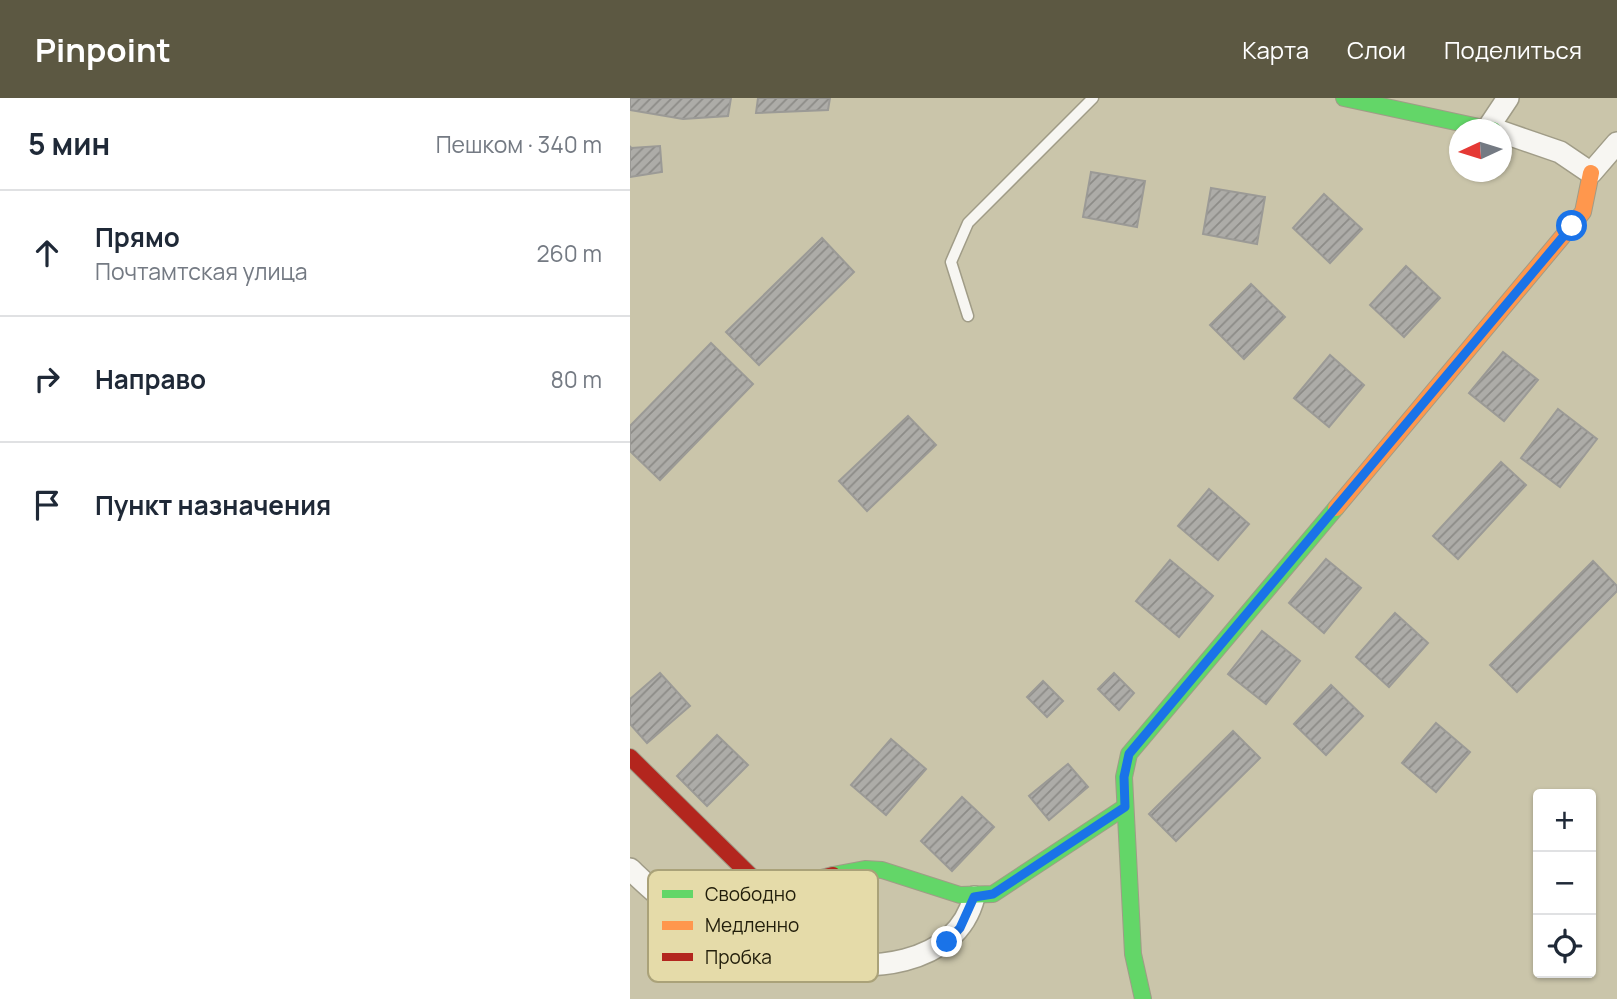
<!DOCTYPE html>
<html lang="ru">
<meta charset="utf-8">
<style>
:root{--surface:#fff;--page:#f6f6f7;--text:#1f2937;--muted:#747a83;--line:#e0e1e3;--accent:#5c5842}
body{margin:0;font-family:Manrope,sans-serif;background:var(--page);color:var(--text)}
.controls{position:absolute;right:21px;bottom:21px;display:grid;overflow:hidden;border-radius:7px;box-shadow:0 2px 5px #0004}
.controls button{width:63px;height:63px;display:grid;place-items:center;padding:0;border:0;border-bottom:2px solid var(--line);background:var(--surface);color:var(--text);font:35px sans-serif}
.compass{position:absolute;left:819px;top:21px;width:63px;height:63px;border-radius:50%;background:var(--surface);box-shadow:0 2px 5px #0004;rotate:266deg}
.stop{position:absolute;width:21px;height:21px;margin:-16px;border:5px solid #1a73e8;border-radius:50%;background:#fff}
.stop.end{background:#1a73e8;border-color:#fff;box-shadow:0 2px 7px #0008}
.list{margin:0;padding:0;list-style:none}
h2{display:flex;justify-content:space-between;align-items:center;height:91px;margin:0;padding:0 28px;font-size:30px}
h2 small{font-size:23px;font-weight:400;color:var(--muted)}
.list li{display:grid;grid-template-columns:46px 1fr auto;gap:21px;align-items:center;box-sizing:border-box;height:126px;padding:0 28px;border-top:2px solid var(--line)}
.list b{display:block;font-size:26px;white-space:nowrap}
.list p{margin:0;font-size:23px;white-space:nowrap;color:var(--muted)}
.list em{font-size:23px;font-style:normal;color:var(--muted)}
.icon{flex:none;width:38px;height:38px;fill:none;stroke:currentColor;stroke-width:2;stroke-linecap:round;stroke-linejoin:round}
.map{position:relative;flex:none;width:987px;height:901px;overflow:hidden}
header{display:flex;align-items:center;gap:42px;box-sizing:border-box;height:98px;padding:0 35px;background:var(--accent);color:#fff}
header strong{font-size:33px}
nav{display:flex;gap:38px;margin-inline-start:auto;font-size:24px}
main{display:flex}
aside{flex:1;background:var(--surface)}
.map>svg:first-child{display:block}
.building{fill:url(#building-hatch);stroke:#9b9a96;stroke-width:2}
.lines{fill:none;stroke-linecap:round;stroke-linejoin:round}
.lane-casing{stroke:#a09c87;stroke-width:13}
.street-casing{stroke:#a09c87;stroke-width:24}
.fast-casing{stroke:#a09c87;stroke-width:18}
.slow-casing{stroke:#a09c87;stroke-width:18}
.jam-casing{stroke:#a09c87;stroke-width:18}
.lane{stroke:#f7f6f2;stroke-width:10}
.street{stroke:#f7f6f2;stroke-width:21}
.fast{stroke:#63d668;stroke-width:16}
.slow{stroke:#ff974d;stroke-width:16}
.jam{stroke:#b3261e;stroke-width:16}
.route{stroke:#1a73e8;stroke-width:9}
.key{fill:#e5dba9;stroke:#aaa279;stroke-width:2}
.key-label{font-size:19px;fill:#211d0a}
</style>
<header>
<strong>Pinpoint</strong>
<nav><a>Карта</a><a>Слои</a><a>Поделиться</a></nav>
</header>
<main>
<aside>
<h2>5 мин<small>Пешком · 340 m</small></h2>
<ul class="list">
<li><svg class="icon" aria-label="ahead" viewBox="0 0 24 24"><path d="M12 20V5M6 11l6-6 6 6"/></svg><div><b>Прямо</b><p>Почтамтская улица</p></div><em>260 m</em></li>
<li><svg class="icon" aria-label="right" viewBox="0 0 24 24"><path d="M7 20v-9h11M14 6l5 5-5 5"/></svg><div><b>Направо</b></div><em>80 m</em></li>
<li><svg class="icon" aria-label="arrive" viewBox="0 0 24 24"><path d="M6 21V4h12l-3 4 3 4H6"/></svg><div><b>Пункт назначения</b></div></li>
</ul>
</aside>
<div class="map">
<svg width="987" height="901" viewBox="0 0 987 901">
<defs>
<pattern id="building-hatch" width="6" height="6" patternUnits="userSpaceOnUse" patternTransform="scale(1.75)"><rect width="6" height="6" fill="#adaca8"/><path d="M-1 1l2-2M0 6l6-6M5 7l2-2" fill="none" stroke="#8c8b87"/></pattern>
</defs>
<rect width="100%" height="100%" fill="#cac5aa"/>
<!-- building -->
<g class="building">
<polygon points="0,0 101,0 98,18 53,21 0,12"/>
<polygon points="128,0 200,0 198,12 126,15"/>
<polygon points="0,48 1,50 30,48 32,74 0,79"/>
<polygon points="461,74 515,83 507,129 453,119"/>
<polygon points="581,90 635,99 627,146 573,136"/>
<polygon points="694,96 732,131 700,165 663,130"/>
<polygon points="192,140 224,174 129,267 96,234"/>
<polygon points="776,168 810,200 774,239 740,207"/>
<polygon points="621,186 655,219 614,261 580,227"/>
<polygon points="81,245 123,286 30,382 0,353 0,328"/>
<polygon points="873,254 908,282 874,323 839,295"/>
<polygon points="700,257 734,287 699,329 664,300"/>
<polygon points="928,311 967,341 930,389 891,360"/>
<polygon points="278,318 306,347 237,413 209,383"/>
<polygon points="871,364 896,387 828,461 803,438"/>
<polygon points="579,391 619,426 588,462 548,428"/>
<polygon points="696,461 731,490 694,535 659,505"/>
<polygon points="540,462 583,498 549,539 506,503"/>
<polygon points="963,463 987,488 987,493 887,594 860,567"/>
<polygon points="765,515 798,545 759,589 726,559"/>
<polygon points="632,533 670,563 636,606 598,576"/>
<polygon points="30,575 60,608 17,645 0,626 0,601"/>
<polygon points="484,575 504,595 489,612 468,591"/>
<polygon points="413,583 433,603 417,619 397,599"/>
<polygon points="701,587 733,618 696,657 664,626"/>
<polygon points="806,625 840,654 806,694 772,665"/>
<polygon points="603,633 630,660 546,743 519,716"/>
<polygon points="87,637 118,667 77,708 47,678"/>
<polygon points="261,641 296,671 256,717 221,687"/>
<polygon points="438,666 458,689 419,722 399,698"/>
<polygon points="332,699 364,729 322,773 291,743"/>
</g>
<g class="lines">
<defs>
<polyline id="lane" points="338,218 321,164 338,125 463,0"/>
<g id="street">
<polyline points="858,30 878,0"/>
<polyline points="872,34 930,54 961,75 987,45"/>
<path d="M0 771C16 786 31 801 50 811 83 829 139 853 175 861 234 875 326 870 344 799"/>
</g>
<g id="fast">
<polyline points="714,0 863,32"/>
<polyline points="203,777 235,771 252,772 330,797 363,796 495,709"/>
<polyline points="513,901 503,856 494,679 499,656 706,410"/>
</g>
<polyline id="slow" points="706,410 953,114 961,75"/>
<polyline id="jam" points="0,659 126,783 158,789 203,777"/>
</defs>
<!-- lane casing -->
<use href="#lane" class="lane-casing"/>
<!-- street casing -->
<use href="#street" class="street-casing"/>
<!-- fast casing -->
<use href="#fast" class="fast-casing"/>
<!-- slow casing -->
<use href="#slow" class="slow-casing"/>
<!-- jam casing -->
<use href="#jam" class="jam-casing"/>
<!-- lane -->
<use href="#lane" class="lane"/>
<!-- street -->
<use href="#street" class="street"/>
<!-- fast -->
<use href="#fast" class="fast"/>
<!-- slow -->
<use href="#slow" class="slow"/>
<!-- jam -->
<use href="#jam" class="jam"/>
</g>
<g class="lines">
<!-- route -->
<polyline class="route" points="317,844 330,830 344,799 363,796 495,709 494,679 499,656 942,128"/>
</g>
<!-- legend -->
<rect x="18" y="772" width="230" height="112" rx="10" class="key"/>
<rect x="32" y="792" width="31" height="8" fill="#63d668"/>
<rect x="32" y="823" width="31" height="9" fill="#ff974d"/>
<rect x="32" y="855" width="31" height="8" fill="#b3261e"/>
<g class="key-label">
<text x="75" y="803">Свободно</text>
<text x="75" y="834">Медленно</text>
<text x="75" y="866">Пробка</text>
</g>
</svg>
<div class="controls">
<button>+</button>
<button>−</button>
<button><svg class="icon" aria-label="locate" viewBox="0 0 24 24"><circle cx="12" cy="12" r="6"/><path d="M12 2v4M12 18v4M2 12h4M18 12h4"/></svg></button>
</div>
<svg class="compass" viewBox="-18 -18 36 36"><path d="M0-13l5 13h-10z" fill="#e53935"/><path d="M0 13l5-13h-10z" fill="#747a83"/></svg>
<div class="stop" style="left:942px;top:128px"></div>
<div class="stop end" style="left:317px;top:844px"></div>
</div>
</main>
